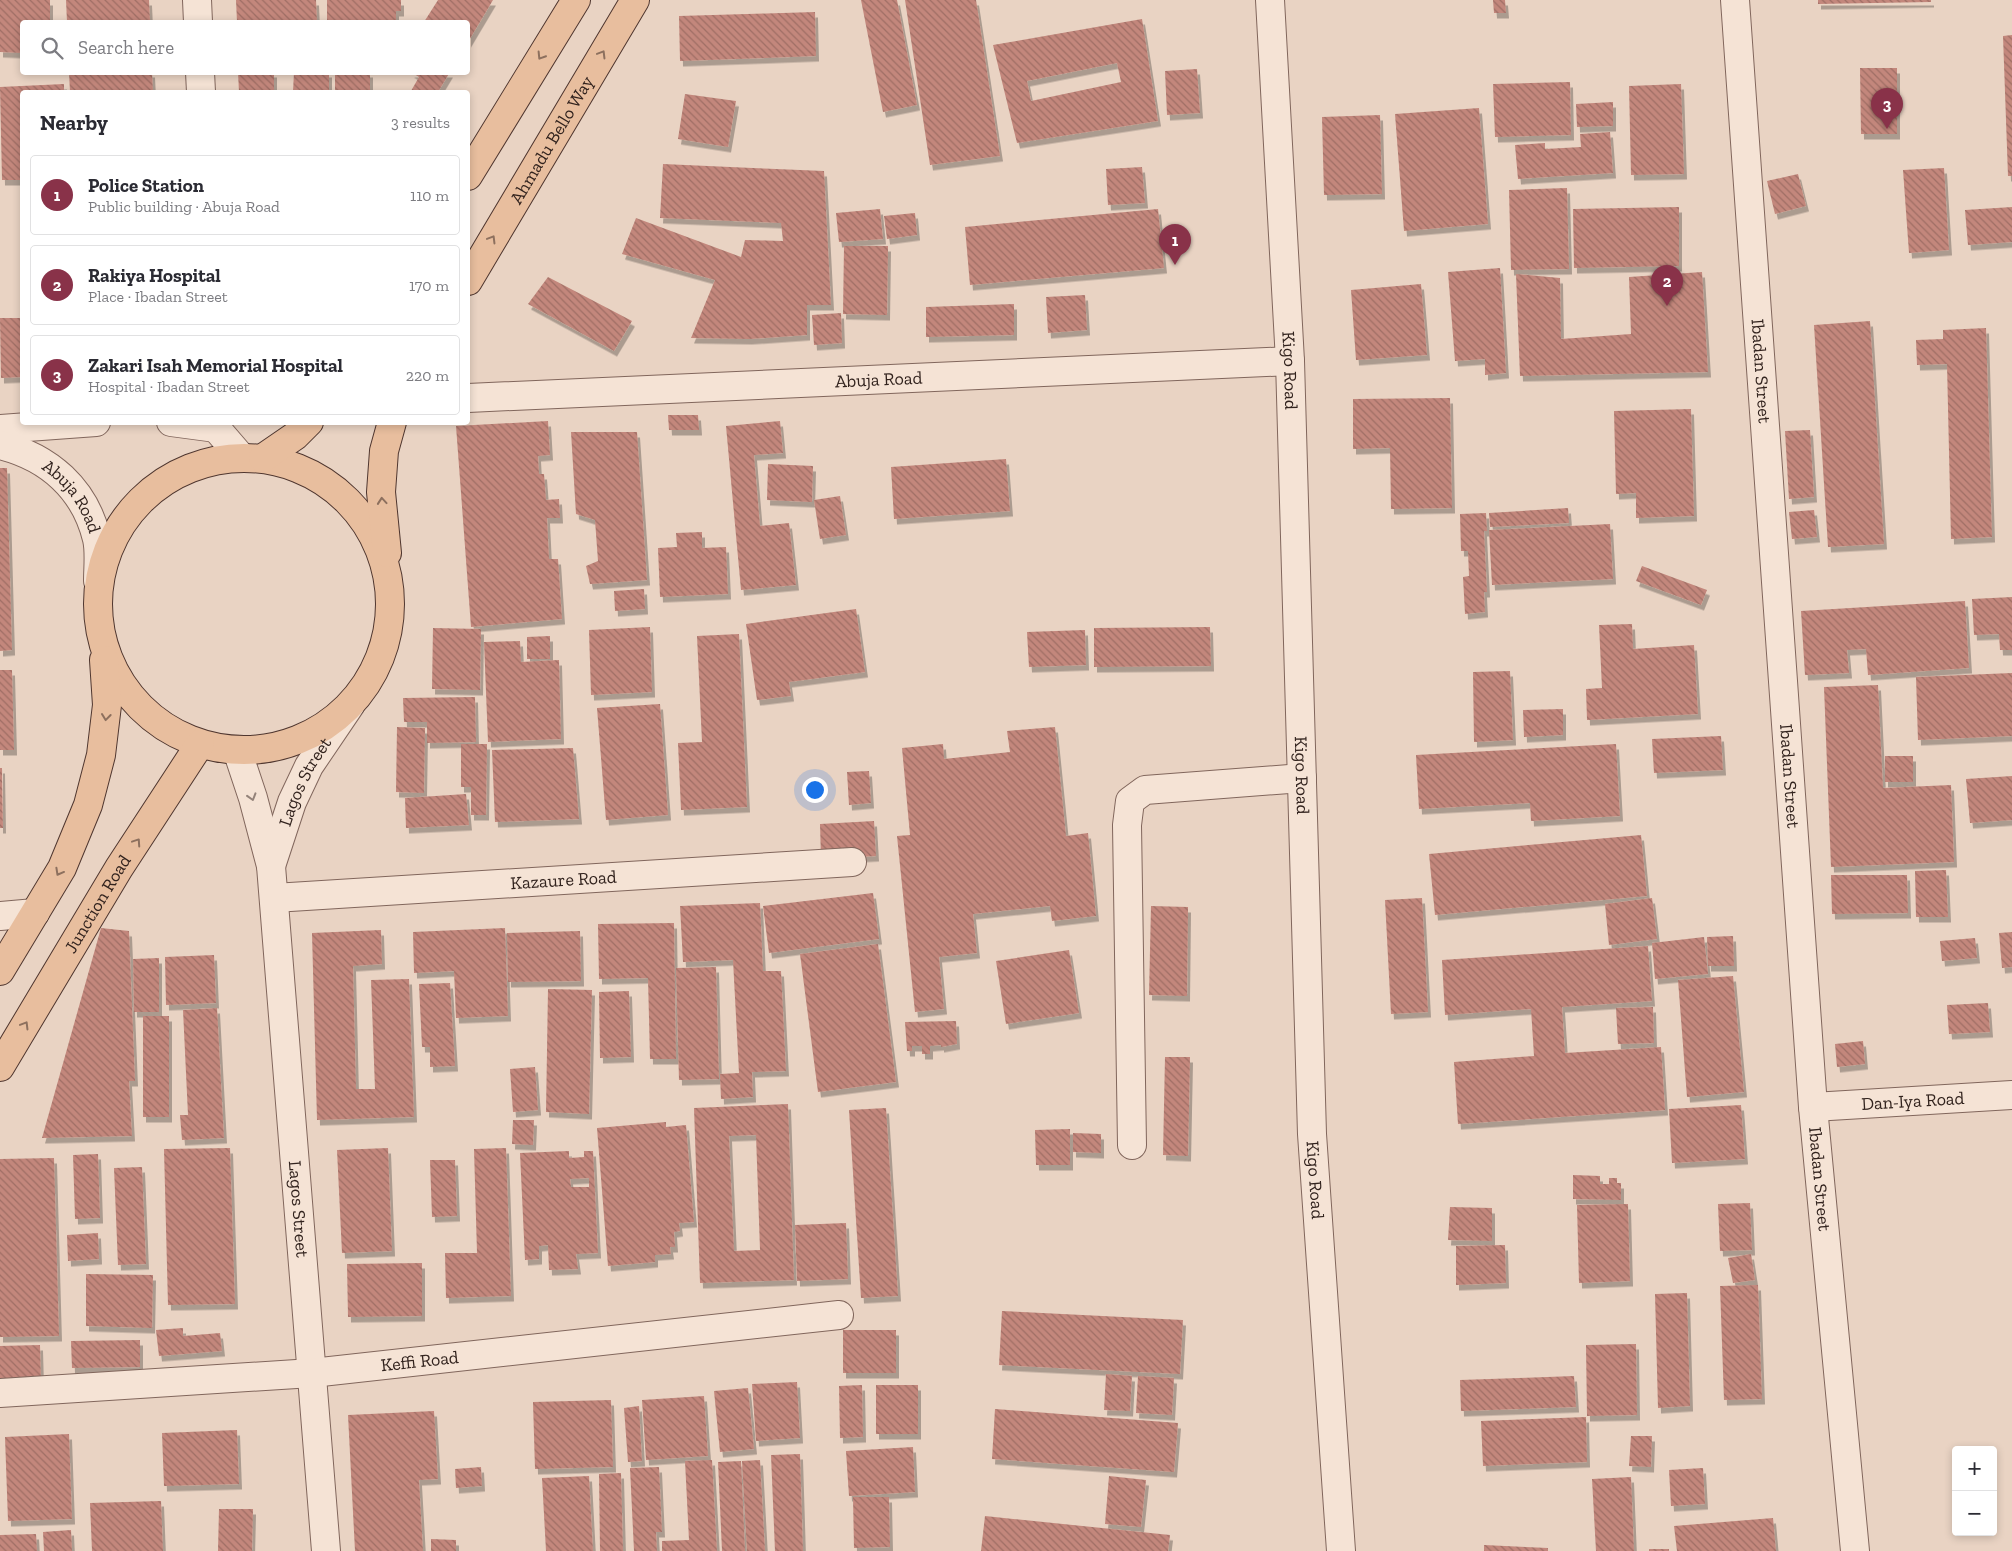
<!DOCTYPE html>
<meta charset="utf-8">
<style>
:root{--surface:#fff;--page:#f7f7f7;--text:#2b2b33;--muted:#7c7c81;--line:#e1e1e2;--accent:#893249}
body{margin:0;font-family:"Zilla Slab",serif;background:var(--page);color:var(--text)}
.controls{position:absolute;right:15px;bottom:15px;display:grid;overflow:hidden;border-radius:5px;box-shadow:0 2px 8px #0003}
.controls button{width:45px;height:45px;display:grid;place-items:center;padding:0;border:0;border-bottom:1px solid var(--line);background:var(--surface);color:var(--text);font:25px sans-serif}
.you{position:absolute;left:814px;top:789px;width:18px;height:18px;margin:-12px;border:4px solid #fff;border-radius:50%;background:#1a73e8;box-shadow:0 0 0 8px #1a73e833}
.badge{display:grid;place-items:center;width:32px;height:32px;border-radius:50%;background:var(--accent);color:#fff;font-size:16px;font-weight:700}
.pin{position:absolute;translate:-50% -41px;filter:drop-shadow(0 1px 2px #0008)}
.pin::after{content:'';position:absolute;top:26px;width:18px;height:15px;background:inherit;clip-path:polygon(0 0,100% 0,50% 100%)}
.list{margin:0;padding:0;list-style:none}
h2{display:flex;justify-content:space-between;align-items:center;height:65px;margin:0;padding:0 20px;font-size:21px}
h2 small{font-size:16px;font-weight:400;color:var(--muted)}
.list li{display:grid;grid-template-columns:32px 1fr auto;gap:15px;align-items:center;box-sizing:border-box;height:80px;margin:0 10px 10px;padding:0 10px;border:1px solid var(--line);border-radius:5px}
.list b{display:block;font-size:19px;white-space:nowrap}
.list p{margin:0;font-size:16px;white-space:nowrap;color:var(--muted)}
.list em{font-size:16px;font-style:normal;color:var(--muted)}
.icon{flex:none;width:28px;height:28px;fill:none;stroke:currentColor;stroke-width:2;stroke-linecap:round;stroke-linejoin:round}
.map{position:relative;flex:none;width:2012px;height:1551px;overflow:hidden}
.search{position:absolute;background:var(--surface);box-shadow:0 2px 8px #0003;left:20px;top:20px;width:450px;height:55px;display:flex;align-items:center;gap:12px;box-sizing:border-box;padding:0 18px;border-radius:5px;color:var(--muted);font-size:19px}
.panel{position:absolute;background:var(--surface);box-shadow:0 2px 8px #0003;left:20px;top:90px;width:450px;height:335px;border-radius:5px}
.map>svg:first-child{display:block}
.building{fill:url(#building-back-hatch);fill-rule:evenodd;filter:url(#shadow)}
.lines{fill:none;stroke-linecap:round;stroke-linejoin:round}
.minor-casing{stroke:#81665c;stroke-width:30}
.major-casing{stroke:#4f362f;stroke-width:30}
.minor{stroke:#f5e3d5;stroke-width:28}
.major{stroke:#e8be9e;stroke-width:28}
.oneway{stroke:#8d705e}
.oneway2{stroke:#94837a}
.labels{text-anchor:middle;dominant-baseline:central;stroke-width:4;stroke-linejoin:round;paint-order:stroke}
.street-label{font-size:18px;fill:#32231e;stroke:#f1e0d1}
</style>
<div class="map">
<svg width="2012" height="1551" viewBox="0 0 2012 1551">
<defs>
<pattern id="building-back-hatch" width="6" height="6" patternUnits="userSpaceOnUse" patternTransform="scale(1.25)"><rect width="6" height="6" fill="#c3877c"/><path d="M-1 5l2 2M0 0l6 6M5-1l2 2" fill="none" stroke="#9f6e65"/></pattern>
<filter id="shadow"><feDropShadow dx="3" dy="5.5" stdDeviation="0" flood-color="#0004"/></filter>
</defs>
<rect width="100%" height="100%" fill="#e9d3c3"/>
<!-- building -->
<g class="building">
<polygon points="0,0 50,0 50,22 22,22 22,53 0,52"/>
<polygon points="66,0 149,0 150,22 67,22"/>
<polygon points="236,0 316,0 317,22 237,22"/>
<polygon points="327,0 401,0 401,11 396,11 396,22 339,22 339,21 327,21"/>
<polygon points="438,0 493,0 468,42 468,22 424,22"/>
<polygon points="861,0 897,0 917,105 883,112"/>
<polygon points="905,0 976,0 1000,156 930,165"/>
<polygon points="1493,0 1505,0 1506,13 1494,13"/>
<polygon points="1818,0 1931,0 1931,2 1818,4"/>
<polygon points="815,12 816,56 680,61 679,16"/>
<path d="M1142 19 1158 121 1017 143 993 45ZM1117 63 1121 82 1031 101 1027 81Z"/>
<polygon points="2012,35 2012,176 2008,176 2003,36"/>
<polygon points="1860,68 1897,68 1897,134 1861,134"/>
<polygon points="1197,69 1200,113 1167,115 1165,71"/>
<polygon points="69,72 152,72 153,92 70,92"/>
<polygon points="238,72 274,72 274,92 239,92"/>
<polygon points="294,72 329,72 329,92 293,92"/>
<rect x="335" y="72" width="35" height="20"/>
<polygon points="411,72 450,72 438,92 415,92 411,91 419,77"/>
<polygon points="1570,82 1571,135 1495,137 1493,84"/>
<polygon points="64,84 64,92 22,92 22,180 2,180 0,87"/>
<polygon points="1681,84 1684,174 1631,175 1629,86"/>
<polygon points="685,94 736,101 728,147 678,139"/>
<polygon points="1613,102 1613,126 1577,127 1576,104"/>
<polygon points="1479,108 1488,224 1404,231 1395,114"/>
<polygon points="1380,115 1382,194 1324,195 1322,117"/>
<polygon points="1610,132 1613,173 1518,179 1515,145 1545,143 1545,149 1581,147 1580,134"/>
<polygon points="663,164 824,171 831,305 807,305 807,335 749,339 691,338 715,280 622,254 636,218 741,257 745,240 783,241 781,223 660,218"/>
<polygon points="1142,167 1145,203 1108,205 1106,169"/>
<polygon points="1944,168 1949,250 1909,253 1903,170"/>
<polygon points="1798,174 1806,206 1775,214 1767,181"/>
<polygon points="1567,188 1569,269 1511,270 1509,190"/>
<polygon points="1679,207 1679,266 1574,268 1573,209"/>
<polygon points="2012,207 2012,242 1968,245 1965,210"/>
<polygon points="880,209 883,239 839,242 836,213"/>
<polygon points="1158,209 1164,268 970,285 965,227"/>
<polygon points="915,213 917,235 887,239 884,216"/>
<polygon points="844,246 888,246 887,315 843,314"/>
<polygon points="1500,268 1506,373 1485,375 1485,359 1455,361 1448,272"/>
<polygon points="1702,272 1708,372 1520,376 1516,274 1560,278 1561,339 1631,334 1629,277"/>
<polygon points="548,277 632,321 614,351 528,304"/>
<polygon points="1421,284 1427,355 1356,360 1351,290"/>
<polygon points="1085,295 1087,330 1048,333 1046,297"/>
<polygon points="1014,304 1014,335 926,337 926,307"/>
<polygon points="841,313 842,343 814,345 812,315"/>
<polygon points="0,318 22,318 22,377 1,378"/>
<polygon points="1870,321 1884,544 1828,547 1814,325"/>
<polygon points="1986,328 1992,537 1951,539 1947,364 1917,365 1916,340 1943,339 1943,330"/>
<polygon points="1450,398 1452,508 1391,509 1390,448 1353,449 1353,399"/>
<polygon points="1691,409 1694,516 1636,518 1636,493 1616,494 1614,411"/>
<polygon points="668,415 698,415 699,430 669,430"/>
<polygon points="548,421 550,455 538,456 539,474 544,474 546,500 559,499 560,518 547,518 549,559 558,559 562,619 471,627 456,426"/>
<polygon points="780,421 783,453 754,455 760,526 789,523 796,585 741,590 726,426"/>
<polygon points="1810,430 1814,497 1789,499 1785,431"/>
<polygon points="571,432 637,432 647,580 590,584 586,566 598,561 595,520 576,514"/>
<polygon points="1006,459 1010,511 894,519 891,467"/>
<polygon points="768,464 813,466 812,502 767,500"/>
<polygon points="0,468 7,468 12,650 0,651"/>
<polygon points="840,496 846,535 820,539 814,500"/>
<polygon points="1568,508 1569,523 1490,527 1489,513"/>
<polygon points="1814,510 1817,537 1792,539 1789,512"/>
<polygon points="1486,513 1487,531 1484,531 1487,592 1484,592 1485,612 1465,614 1463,577 1469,576 1468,551 1461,551 1460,514"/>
<polygon points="1610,524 1613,579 1492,585 1489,530"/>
<polygon points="702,532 702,548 726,547 728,594 660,597 658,548 677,547 676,533"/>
<polygon points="1642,566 1707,590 1701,605 1636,581"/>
<polygon points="644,589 645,609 615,611 614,591"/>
<polygon points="2012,597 2012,650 2000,650 1999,634 1974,635 1972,599"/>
<polygon points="1965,601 1969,668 1868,675 1866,649 1847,650 1849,673 1805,675 1801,611"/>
<polygon points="856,609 865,672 789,682 791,696 757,700 746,624"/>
<polygon points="1632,624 1633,649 1694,645 1698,714 1587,720 1586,689 1602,688 1599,625"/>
<polygon points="650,627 652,692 591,695 589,630"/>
<polygon points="1210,627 1211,666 1094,667 1094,628"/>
<polygon points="433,628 481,629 480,690 432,689"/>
<polygon points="1085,630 1086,665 1029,667 1027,632"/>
<polygon points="739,634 747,807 681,810 678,743 702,742 697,636"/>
<polygon points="550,636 550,659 527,659 527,637"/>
<polygon points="520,641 521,662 559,660 561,739 488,742 484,642"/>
<polygon points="0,670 12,670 14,750 0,750"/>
<polygon points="1510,671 1513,740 1474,742 1473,672"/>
<polygon points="2012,673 2012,736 1918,740 1916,677"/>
<polygon points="1878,685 1883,788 1951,785 1954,862 1831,867 1824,687"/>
<polygon points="475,697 476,742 427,743 427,722 404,722 403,698"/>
<polygon points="660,704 668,815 606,820 597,708"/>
<polygon points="1563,709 1563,735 1524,737 1523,710"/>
<polygon points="397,727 425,728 424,793 396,792"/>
<polygon points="1055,727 1066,836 1088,833 1096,916 1052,921 1050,906 973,914 977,953 939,957 944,1009 915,1012 897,836 910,835 902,748 943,744 944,759 1010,752 1007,731"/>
<polygon points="1721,736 1723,770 1654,773 1652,739"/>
<polygon points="461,744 487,744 486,815 471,815 471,787 461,787"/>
<polygon points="1616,744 1620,816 1531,821 1530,803 1419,809 1416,755"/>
<polygon points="573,748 579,819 495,822 492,750"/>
<rect x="1885" y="756" width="28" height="26"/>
<polygon points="0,768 2,768 3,828 0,828"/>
<polygon points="869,771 871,803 849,805 847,772"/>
<polygon points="2012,776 2012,820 1970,823 1966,779"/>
<polygon points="466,794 469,825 406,828 405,798"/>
<polygon points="874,821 876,856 821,859 820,824"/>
<polygon points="1641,835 1647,896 1435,915 1429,854"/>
<polygon points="1946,870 1948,917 1916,917 1915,871"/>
<polygon points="1831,875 1907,875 1908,913 1832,914"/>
<polygon points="873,893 879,939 769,953 763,906"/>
<polygon points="1422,898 1428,1012 1391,1014 1385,900"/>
<polygon points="1652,898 1657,939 1609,945 1605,904"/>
<polygon points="760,903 763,971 781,971 786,1071 752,1072 753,1097 721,1099 720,1074 739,1073 733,960 683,962 680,906"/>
<polygon points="1151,906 1188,907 1187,996 1149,995"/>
<polygon points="674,923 676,1059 650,1059 648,978 599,979 598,924"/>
<polygon points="101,928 129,931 135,1081 129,1081 132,1136 42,1138"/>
<polygon points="505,928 508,1016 456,1018 454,971 414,973 413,932"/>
<polygon points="381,930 382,964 353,966 356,1089 375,1089 371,980 409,979 414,1117 317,1120 312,933"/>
<polygon points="580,931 581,981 508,982 507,933"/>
<polygon points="2012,932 2012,967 2002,968 1999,933"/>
<polygon points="1733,936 1734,966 1708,966 1707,937"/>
<polygon points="1704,937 1708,974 1655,979 1652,943"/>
<polygon points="1975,938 1977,958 1942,961 1940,941"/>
<polygon points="878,944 896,1082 818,1092 800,954"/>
<polygon points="1648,946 1652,1001 1562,1007 1565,1053 1661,1047 1665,1110 1458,1124 1454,1062 1534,1056 1531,1009 1445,1015 1442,960"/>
<polygon points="1069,950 1079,1013 1006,1024 996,961"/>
<polygon points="214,955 216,1003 166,1005 165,957"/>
<polygon points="159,958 159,1012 134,1012 133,959"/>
<polygon points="716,967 719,1079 679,1080 676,968"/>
<polygon points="1733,976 1744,1092 1687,1097 1678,980"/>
<polygon points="450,983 455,1066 430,1067 430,1047 422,1047 419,984"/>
<polygon points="548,989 592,990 589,1114 546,1112"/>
<polygon points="629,991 631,1057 600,1058 599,992"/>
<polygon points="1988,1003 1990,1032 1949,1034 1947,1005"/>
<polygon points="1653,1007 1654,1043 1618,1044 1616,1008"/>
<polygon points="217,1008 224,1138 182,1140 180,1115 188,1115 183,1010"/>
<rect x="143" y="1016" width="26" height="101"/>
<polygon points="956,1021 957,1044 941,1047 941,1045 930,1046 930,1054 922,1054 922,1046 912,1046 912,1051 907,1051 905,1022"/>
<polygon points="1863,1041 1865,1064 1837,1067 1835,1044"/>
<polygon points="1165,1057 1190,1057 1188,1156 1163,1155"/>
<polygon points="535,1067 538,1110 513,1112 510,1069"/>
<path d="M788 1104 794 1280 700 1283 694 1108ZM756 1135 760 1250 734 1251 729 1136Z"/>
<polygon points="1741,1105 1745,1159 1672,1163 1669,1109"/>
<polygon points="886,1108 898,1296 861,1298 849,1110"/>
<polygon points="513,1120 534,1120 533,1145 512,1144"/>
<polygon points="666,1122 666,1127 686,1125 694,1222 679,1223 680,1231 674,1232 675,1247 670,1247 671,1254 655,1255 655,1262 608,1266 597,1128"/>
<polygon points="1070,1129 1070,1165 1036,1165 1035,1130"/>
<polygon points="1073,1133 1101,1134 1101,1153 1073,1152"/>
<polygon points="230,1148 235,1304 168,1305 164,1149"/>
<polygon points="388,1148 392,1251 342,1253 337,1150"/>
<polygon points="506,1148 511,1296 446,1298 445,1253 477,1253 474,1149"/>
<path d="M569 1151V1158L584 1157V1151H593L598 1253 576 1254 578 1269 549 1270 548 1245 539 1246V1259L525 1260 520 1153ZM589 1178V1187H571L570 1179Z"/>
<polygon points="98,1154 100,1218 75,1219 73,1155"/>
<polygon points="54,1158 59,1336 0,1337 0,1159"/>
<polygon points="430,1160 455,1160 457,1216 432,1217"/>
<polygon points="142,1167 146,1264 118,1265 114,1168"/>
<polygon points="1573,1175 1600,1176 1600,1184 1609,1184 1609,1178 1617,1178 1617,1183 1621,1183 1621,1200 1573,1199"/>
<polygon points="1750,1203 1752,1250 1720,1251 1718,1204"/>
<polygon points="1628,1204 1630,1281 1579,1283 1577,1205"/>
<polygon points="1450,1207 1492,1208 1492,1241 1448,1240"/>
<polygon points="846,1223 848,1279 797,1281 795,1225"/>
<polygon points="98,1233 99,1259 68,1261 67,1235"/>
<polygon points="1505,1245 1506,1283 1456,1285 1456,1246"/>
<polygon points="1751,1254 1755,1280 1733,1283 1728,1258"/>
<polygon points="422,1263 422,1316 348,1317 347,1264"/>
<polygon points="86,1274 153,1275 152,1328 86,1326"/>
<polygon points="1758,1285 1762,1399 1724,1400 1720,1286"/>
<polygon points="1687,1293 1690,1406 1658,1408 1655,1294"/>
<polygon points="1002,1311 1183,1320 1180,1374 999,1365"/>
<polygon points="183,1328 183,1336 220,1333 222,1351 159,1356 156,1330"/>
<rect x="843" y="1330" width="53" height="43"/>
<polygon points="140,1340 140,1367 72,1368 71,1341"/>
<polygon points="1636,1344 1637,1415 1587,1416 1586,1345"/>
<polygon points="40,1345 41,1381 0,1383 0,1346"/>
<polygon points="1106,1374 1132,1376 1130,1411 1104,1410"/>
<polygon points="1138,1376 1174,1378 1172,1415 1136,1413"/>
<polygon points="1574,1376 1576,1407 1461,1411 1460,1380"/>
<polygon points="797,1382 800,1438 756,1441 752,1384"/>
<polygon points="862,1385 863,1437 840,1438 839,1386"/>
<rect x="876" y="1385" width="42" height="49"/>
<polygon points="748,1388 754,1449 720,1452 714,1391"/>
<polygon points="704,1396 708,1456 646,1460 642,1400"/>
<polygon points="611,1400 613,1467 535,1469 533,1402"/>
<polygon points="639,1406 642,1461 628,1462 624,1408"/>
<polygon points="995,1409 1178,1423 1174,1472 992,1459"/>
<polygon points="434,1411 438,1479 419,1480 423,1551 355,1551 348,1415"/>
<polygon points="1586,1417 1587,1462 1483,1466 1481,1421"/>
<polygon points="237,1430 239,1484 164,1486 162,1433"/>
<polygon points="69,1434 72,1519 8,1521 5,1437"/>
<polygon points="1631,1436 1652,1436 1651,1467 1629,1466"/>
<polygon points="913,1447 915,1492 849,1496 846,1451"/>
<polygon points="800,1454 803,1551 775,1551 771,1455"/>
<polygon points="712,1460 717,1551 662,1551 662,1541 689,1540 685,1461"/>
<polygon points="760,1460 765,1551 747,1551 742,1461"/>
<polygon points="741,1461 745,1551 722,1551 718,1462"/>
<polygon points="481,1467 482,1486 456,1488 455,1469"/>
<polygon points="659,1467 662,1532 656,1532 657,1551 634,1551 630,1468"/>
<polygon points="1703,1468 1705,1504 1671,1506 1669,1470"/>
<polygon points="621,1473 623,1551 600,1551 599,1474"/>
<polygon points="589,1476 593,1551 546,1551 542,1478"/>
<polygon points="1109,1476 1146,1480 1141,1527 1105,1524"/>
<polygon points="1631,1477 1634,1551 1596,1551 1592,1479"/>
<polygon points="853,1497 889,1497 890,1547 854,1548"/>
<polygon points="161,1501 163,1551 92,1551 90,1503"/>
<polygon points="219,1509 253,1509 252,1551 218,1551"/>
<polygon points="985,1516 1170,1535 1168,1551 981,1551"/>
<polygon points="1773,1518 1776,1551 1677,1551 1674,1526"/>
<polygon points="71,1530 72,1551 44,1551 43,1532"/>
<polygon points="36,1534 37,1551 0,1551 0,1535"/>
<polygon points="431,1539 456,1540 456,1551 431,1551"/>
<polygon points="1484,1545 1548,1548 1548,1551 1484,1551"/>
<rect x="1649" y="1549" width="20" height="2"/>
</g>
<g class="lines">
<defs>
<g id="minor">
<polyline points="197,0 198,22"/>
<path id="s1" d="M1270 0 1290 361 1312 1134 1341 1551"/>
<path id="s2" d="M1735 0 1813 1107 1855 1551"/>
<polyline points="200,72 201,92"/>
<path id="s3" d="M468 398 1290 361"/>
<polyline points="171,422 216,428"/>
<polyline points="216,428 241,457"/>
<polyline points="0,429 96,422"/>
<path id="s4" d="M0 445C49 457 85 489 97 539 100 552 98 568 98 581"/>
<path id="s5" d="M237 750 253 798 271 866 326 1551"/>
<path id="s6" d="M271 866 292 802 309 766 351 704"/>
<path id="s7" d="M274 898 852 862"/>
<polyline points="0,916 35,913"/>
<path id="s8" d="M1813 1107 2012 1095"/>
<polyline points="1132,1145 1127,825 1130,801 1145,790 1302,778"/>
<path id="s9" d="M0 1393 312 1373 839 1315"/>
</g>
<g id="major">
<polyline points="468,176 576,0"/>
<path id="s10" d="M468 281 635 0"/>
<circle cx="244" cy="604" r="146"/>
<polyline points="263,458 295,436 309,422"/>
<polyline points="387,553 381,492 384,451 392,422"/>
<polyline points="0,971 62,868 88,805 101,755 107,705 104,660"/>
<path id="s11" d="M0 1067 119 868 200 744"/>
</g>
</defs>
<!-- minor casing -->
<use href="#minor" class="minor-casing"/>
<!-- major casing -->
<use href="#major" class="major-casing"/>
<!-- minor -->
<use href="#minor" class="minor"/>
<!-- major -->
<use href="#major" class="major"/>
</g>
<!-- one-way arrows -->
<defs><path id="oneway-chevron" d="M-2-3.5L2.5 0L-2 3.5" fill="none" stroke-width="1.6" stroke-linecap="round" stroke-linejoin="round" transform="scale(1.25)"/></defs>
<g class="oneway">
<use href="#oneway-chevron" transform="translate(602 54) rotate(-59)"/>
<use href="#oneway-chevron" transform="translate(541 56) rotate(122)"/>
<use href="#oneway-chevron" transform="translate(492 239) rotate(-59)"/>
<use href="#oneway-chevron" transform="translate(382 501) rotate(-95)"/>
<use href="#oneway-chevron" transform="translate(106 717) rotate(97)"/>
<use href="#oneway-chevron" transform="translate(137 842) rotate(-56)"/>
<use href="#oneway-chevron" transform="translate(59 872) rotate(119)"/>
<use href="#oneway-chevron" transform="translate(25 1025) rotate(-59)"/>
</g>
<use class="oneway2" href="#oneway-chevron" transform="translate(252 797) rotate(73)"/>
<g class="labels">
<!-- street labels -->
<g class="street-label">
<text stroke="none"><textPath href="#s10" startOffset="164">Ahmadu Bello Way</textPath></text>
<text stroke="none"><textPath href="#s1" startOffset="371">Kigo Road</textPath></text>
<text stroke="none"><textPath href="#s2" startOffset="372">Ibadan Street</textPath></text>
<text stroke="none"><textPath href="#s3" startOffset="411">Abuja Road</textPath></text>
<text stroke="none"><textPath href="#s4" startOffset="92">Abuja Road</textPath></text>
<text stroke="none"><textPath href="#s1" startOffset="776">Kigo Road</textPath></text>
<text stroke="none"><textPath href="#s2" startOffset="778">Ibadan Street</textPath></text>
<text stroke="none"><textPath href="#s6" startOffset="91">Lagos Street</textPath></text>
<text stroke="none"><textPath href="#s7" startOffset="290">Kazaure Road</textPath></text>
<text stroke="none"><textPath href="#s11" startOffset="190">Junction Road</textPath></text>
<text stroke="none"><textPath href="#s8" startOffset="100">Dan-Iya Road</textPath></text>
<text stroke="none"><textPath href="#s1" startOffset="1181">Kigo Road</textPath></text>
<text stroke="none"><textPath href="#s2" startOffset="1182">Ibadan Street</textPath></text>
<text stroke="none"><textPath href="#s5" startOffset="465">Lagos Street</textPath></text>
<text stroke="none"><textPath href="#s9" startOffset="421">Keffi Road</textPath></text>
</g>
</g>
</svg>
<div class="controls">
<button>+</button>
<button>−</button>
</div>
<div class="you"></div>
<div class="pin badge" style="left:1175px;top:265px">1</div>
<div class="pin badge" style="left:1667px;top:306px">2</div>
<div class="pin badge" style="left:1887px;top:129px">3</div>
<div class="search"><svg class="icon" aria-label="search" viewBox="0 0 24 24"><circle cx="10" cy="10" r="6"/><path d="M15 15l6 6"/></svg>Search here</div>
<section class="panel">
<h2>Nearby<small>3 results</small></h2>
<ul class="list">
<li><span class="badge">1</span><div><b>Police Station</b><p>Public building · Abuja Road</p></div><em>110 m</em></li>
<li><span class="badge">2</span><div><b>Rakiya Hospital</b><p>Place · Ibadan Street</p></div><em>170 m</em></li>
<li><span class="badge">3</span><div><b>Zakari Isah Memorial Hospital</b><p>Hospital · Ibadan Street</p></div><em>220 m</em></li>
</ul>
</section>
</div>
